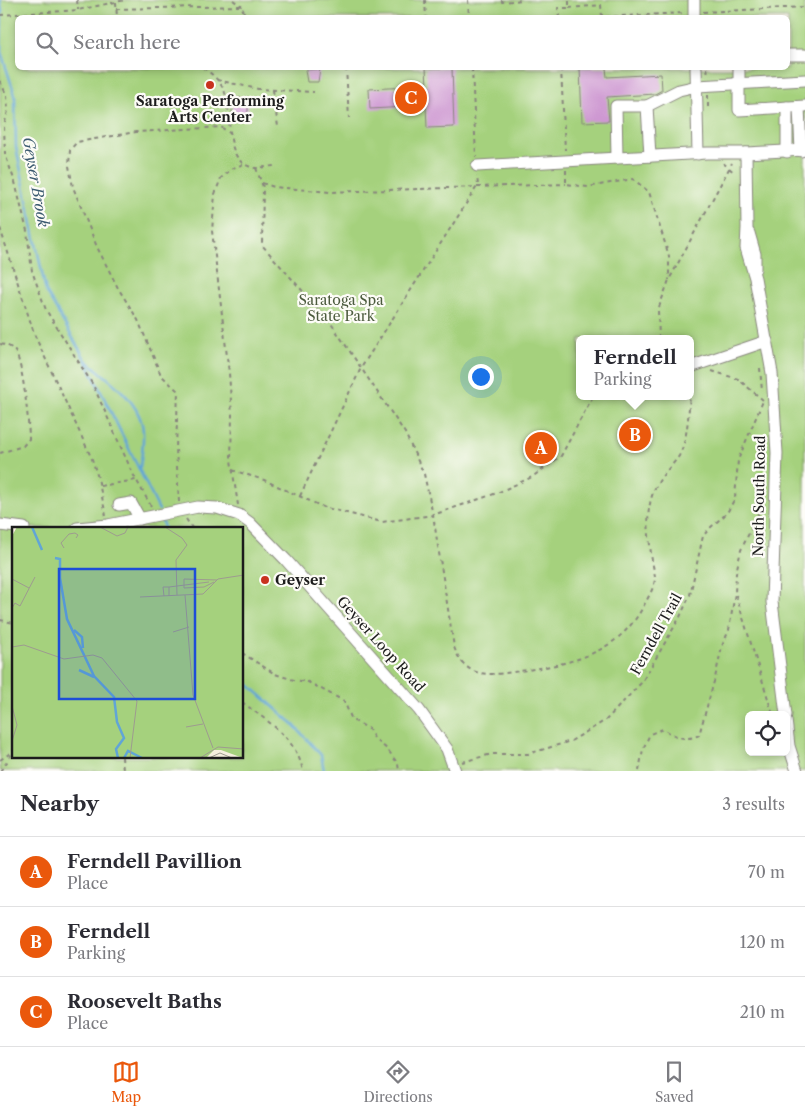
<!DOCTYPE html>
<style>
:root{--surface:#fff;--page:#f7f7f7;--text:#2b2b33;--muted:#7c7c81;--line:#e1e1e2;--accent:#ea580c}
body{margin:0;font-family:"Libre Caslon Text",serif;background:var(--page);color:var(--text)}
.controls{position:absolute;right:15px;bottom:15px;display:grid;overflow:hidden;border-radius:8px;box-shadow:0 2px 8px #0003}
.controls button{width:45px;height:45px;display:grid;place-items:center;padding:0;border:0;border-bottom:1px solid var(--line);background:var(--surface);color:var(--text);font:25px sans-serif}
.you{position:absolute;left:480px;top:376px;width:18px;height:18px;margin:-12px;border:4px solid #fff;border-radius:50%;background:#1a73e8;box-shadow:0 0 0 8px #1a73e833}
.badge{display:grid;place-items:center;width:32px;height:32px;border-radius:50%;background:var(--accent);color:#fff;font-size:16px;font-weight:700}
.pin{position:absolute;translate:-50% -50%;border:2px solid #fff;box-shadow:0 1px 5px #0006}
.popup{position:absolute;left:576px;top:335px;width:118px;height:65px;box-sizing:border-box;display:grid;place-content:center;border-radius:8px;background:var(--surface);filter:drop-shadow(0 1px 4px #0005);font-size:16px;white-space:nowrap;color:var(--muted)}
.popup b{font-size:19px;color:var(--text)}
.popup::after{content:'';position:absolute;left:50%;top:100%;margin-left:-10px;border:10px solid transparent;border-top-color:var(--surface)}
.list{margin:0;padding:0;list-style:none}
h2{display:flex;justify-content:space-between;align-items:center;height:65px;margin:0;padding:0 20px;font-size:21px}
h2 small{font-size:16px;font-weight:400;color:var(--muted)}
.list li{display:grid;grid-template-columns:32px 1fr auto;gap:15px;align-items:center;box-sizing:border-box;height:70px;padding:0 20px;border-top:1px solid var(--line)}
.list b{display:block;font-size:19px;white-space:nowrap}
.list p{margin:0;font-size:16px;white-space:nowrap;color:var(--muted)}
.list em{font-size:16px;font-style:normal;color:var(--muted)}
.icon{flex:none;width:28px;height:28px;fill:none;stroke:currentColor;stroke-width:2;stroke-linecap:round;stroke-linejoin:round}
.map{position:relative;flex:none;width:805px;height:771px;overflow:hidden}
.search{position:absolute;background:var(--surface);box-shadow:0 2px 8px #0003;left:15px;right:15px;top:15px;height:55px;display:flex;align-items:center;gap:12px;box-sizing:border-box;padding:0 18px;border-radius:8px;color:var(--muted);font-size:19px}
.sheet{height:275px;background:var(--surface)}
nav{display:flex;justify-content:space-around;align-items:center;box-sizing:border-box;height:70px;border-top:1px solid var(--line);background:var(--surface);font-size:14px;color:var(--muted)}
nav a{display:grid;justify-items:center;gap:2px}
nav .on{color:var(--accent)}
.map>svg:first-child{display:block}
.green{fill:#a5d17d;stroke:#60764c;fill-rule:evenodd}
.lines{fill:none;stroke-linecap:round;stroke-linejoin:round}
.stream{stroke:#61a5d6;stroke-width:2.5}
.building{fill:#ce98d2}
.minor-casing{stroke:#88867d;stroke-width:13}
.path{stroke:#88867d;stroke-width:2;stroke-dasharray:4 4;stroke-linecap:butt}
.minor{stroke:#fff;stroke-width:11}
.poi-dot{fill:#c8321e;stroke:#fdfcf7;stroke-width:2}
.labels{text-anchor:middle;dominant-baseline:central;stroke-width:4.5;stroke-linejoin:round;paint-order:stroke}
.poi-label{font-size:14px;font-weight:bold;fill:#1c1c1c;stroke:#fdfcf7}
.park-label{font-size:14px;fill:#4c5b3e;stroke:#fdfcf7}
.street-label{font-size:14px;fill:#1c1c1c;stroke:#fdfcf7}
.water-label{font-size:15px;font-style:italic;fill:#3b5a70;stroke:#fdfcf7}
.inset-river{fill:none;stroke:#61a5d6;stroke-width:2.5}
.inset-road{fill:none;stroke:#9e9b90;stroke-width:1}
.view{fill:#1d4ed8;fill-opacity:0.15;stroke:#1d4ed8;stroke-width:2.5}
.inset-edge{fill:none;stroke:#1c1c1c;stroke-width:2.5}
</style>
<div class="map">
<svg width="805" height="771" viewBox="0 0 805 771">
<rect width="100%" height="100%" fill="#fdfcf7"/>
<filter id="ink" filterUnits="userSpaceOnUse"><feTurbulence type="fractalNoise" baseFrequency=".02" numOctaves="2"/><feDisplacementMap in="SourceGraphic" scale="10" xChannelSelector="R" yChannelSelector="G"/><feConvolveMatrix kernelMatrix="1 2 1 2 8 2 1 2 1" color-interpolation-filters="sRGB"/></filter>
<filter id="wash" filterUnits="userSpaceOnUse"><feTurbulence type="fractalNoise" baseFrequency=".0096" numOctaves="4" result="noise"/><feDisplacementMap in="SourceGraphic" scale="20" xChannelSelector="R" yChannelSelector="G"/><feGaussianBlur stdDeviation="1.12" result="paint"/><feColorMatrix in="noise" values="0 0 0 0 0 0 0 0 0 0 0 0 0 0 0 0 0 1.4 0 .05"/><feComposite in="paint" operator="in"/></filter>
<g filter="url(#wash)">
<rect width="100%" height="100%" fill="#f5f0de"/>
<!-- green -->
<path class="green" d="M0 0H805V771H0ZM18 18H788V68H18ZM580 339H690V396H580ZM14 528H242V757H14ZM749 715H786V752H749Z"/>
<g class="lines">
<!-- stream -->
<g class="stream">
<polyline points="0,0 2,11 1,52 15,95 16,147 46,292 85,359 159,510"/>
<path d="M86 360C106 378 135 396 142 424 145 437 142 454 140 467"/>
<polyline points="161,518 164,528"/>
<polyline points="242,679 292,723 321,755 324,771"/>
</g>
</g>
<g id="blocks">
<!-- building -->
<g class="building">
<polygon points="426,68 452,68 454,127 427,128 426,106 370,109 369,89 427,86"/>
<polygon points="580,68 606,68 607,77 661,74 662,90 655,94 607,97 609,121 582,122"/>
<polygon points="320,69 318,82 307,82 305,70"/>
<polygon points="248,97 248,116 232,117 232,102 237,102 237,98"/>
<rect x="534" y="441" width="14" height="14"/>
</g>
</g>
</g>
<g filter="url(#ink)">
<use href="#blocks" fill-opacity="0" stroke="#88867d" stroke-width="1"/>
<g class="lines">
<defs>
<g id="minor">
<polyline points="694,0 694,18"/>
<polyline points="788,55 805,55"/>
<polyline points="696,68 698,154"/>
<polyline points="739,68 739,110 805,106"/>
<polyline points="647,106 679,90 697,86 805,80"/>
<polyline points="787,107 787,152"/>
<polyline points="799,107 801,151"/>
<polyline points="746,153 747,228 746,248 755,278 772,373 777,453 772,602 786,715"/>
<polyline points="617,158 616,106 647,106 650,156"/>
<polyline points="477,166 707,153 746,153 805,150"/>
<polyline points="749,233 755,254 755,269"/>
<polyline points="690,367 767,341"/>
<polyline points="119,505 131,503 140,519"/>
<polyline points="0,525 24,528"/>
<polyline points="77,528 108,525 198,507 217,508 239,515 250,523 286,560 419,710 447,749 455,771"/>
<polyline points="786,720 789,746 797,771"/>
</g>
</defs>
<!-- minor casing -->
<use href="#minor" class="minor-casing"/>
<!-- path -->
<g class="path">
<polyline points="77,0 78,10"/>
<polyline points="233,0 241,6 242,0"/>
<polyline points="425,0 426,18"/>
<polyline points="468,0 469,18"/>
<polyline points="502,0 502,2 523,0"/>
<polyline points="116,2 117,18"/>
<polyline points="569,8 601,5 602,17 685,13"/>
<polyline points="116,9 241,6 247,18"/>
<polyline points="703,12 805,7"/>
<polyline points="0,15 78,10 125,0"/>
<polyline points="559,18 558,8 569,8 569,0"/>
<path d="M203 68C212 73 222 83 225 93 234 116 221 164 256 168 262 168 269 166 275 166"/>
<polyline points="346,68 349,118"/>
<polyline points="472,68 476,157"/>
<polyline points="561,68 565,150"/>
<polyline points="707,68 708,74"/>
<polyline points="217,80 258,89 314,92"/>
<polyline points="0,81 7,96 8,111 4,126 5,154 15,182 27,231 32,271 46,310 93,385 133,474 151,506"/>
<polyline points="273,90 278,127"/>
<polyline points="708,107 708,94"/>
<polyline points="723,163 735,173"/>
<path d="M256 168 263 187 262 245 330 322 405 433 424 474 433 515 454 647C465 677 485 676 513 672 564 665 616 657 643 607 647 599 654 589 655 579 655 574 653 566 652 561 650 546 646 517 650 504 651 497 654 489 658 483 663 473 673 465 679 456 688 438 688 416 690 396"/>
<polyline points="566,170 566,184 588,187 633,179 649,192 669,256 669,280"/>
<polyline points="262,183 274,187 330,192 566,184"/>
<polyline points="0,228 35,336 92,459 98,478 106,516"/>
<polyline points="659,339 658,310 669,280 732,163"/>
<path d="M0 344C6 345 10 346 14 350 23 360 29 424 29 439L23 446 0 453"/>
<polyline points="760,368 762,391"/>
<polyline points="712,371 738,379 763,400"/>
<polyline points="690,391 691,375"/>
<polyline points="232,470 264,480 323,507 382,522 433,515 497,493 532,477 561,456 593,396"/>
<polyline points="100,486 136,480"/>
<polyline points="300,496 361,368 478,185 477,176"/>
<polyline points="179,502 176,449 178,391 161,375 138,320 118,288 97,247 73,187 69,166 70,150 77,142 136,132 221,127 231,134"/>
<polyline points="238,505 231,460 232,415 229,373 212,231 215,194 221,178 233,168 244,164"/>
<polyline points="186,519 192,528"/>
<polyline points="736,595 773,715"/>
<polyline points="0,620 14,623"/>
<polyline points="242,653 275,674 294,680 308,682 344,701 352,720 368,728 374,738 388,750 398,764 399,771"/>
<path d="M242 702C268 722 296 737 303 771"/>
<polyline points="122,757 123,771"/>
<polyline points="0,760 12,752"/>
<polyline points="462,762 492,754 528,754 571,741 606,720 642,682 680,617 690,595 703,536 710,528 727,513 735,498 738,460 763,401"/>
<polyline points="0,771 7,762 14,749"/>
<path d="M639 771 643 749 650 734 663 729C675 736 685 742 699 735L715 678 722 646 729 630 735 593 736 573 741 550 764 502"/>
</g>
<!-- minor -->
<use href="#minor" class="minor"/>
</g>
</g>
<!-- markers -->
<g class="poi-dot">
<circle cx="210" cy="85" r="5"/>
<circle cx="265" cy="580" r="5"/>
</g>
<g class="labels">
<!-- poi labels -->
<g class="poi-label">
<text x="210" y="101">Saratoga Performing<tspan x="210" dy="16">Arts Center</tspan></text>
<text x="275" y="580" text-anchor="start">Geyser</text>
</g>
<!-- park labels -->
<g class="park-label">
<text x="341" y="300">Saratoga Spa<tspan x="341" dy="16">State Park</tspan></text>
</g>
<!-- street labels -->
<g class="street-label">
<text transform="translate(759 496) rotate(-89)">North South Road</text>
<text transform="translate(656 634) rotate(-61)">Ferndell Trail</text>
<text transform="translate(381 644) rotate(48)">Geyser Loop Road</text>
</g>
<!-- water labels -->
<g class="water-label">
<text transform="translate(36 182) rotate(80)">Geyser Brook</text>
</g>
</g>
<!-- overview -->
<g transform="translate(12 527)">
<rect width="231" height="231" fill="#f5f0de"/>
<path d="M5 0H231V231L209 223H202L194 231H0V9Z" fill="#a5d17d"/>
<path class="inset-river" d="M20 0 30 23M43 31 48 32V51L55 92 82 149 102 170 105 195 112 211 104 222 106 231M62 103 70 110 71 121M67 143 82 150M112 231 116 224 130 231"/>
<path class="inset-road" d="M88 0 105 9 113 6 116 0M153 0 170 11 175 18 164 33 165 68M52 21 49 16 57 7 63 6 66 8 64 11M0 52 17 61M202 55 192 60 172 61V52L205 53M157 60 197 55M173 68 181 168 201 221M152 69 151 60H157V69M128 70 191 67 206 52 232 48M0 81 3 76 8 79 23 50M161 105 177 100M0 120 12 118 52 132 81 128 90 131 125 174 118 231M0 179 5 198 0 214M174 200 191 197M188 231 206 220 232 222M197 231 208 226 220 231"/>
<path class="view" d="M47 42H183V172H47Z"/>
<rect width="231" height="231" class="inset-edge"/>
</g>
</svg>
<div class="controls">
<button><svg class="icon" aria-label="locate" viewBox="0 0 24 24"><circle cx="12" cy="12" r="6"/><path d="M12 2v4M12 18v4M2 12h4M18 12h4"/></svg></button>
</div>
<div class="you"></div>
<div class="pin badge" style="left:541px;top:448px">A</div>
<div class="pin badge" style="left:635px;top:435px">B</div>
<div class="popup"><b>Ferndell</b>Parking</div>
<div class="pin badge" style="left:411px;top:98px">C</div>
<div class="search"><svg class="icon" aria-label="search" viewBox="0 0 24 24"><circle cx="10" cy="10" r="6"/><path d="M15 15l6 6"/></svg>Search here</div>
</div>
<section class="sheet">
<h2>Nearby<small>3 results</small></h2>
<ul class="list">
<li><span class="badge">A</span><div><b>Ferndell Pavillion</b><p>Place</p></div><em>70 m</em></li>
<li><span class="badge">B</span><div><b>Ferndell</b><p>Parking</p></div><em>120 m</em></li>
<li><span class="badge">C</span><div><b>Roosevelt Baths</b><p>Place</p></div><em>210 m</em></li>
</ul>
</section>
<nav>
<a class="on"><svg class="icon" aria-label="map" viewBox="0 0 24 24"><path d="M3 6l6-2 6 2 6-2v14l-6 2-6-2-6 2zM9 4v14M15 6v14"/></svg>Map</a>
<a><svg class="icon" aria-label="directions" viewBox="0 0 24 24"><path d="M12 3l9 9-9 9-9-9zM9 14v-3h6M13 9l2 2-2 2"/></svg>Directions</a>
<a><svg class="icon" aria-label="saved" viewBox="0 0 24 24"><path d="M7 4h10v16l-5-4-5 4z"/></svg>Saved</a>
</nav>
